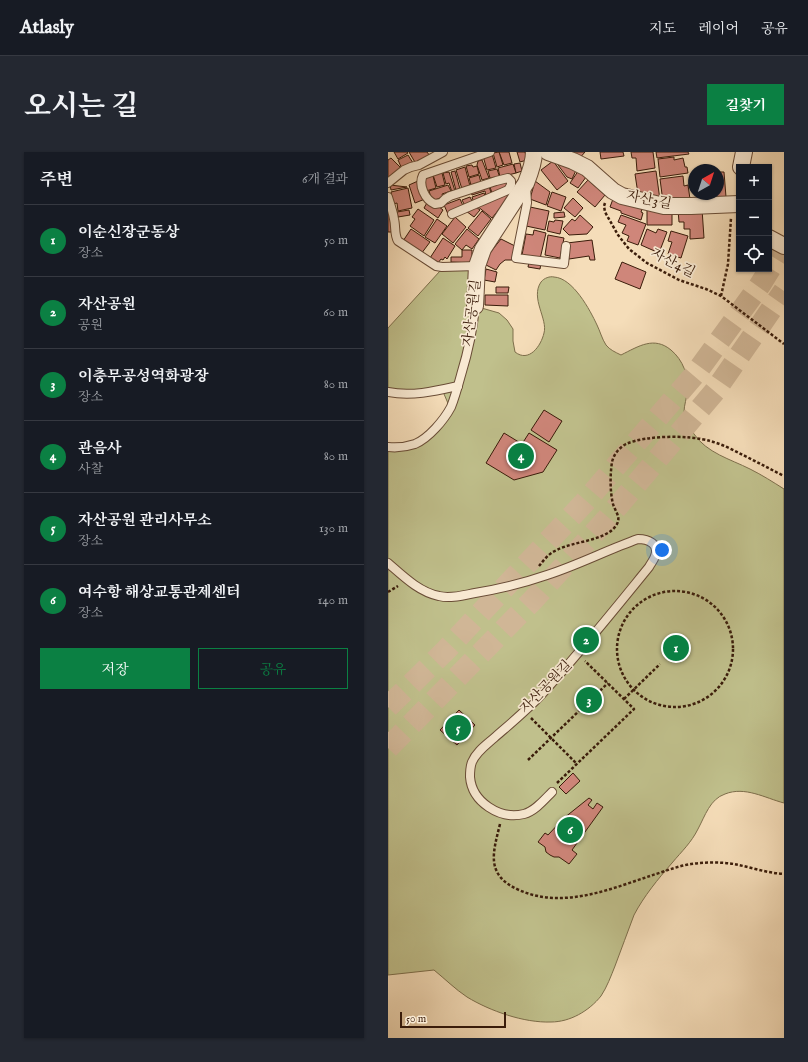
<!DOCTYPE html>
<html lang="ko">
<meta charset="utf-8">
<style>
:root{--surface:#171b24;--page:#242831;--text:#f1f3f6;--muted:#9ea1a6;--line:#363941;--accent:#0b8043}
body{margin:0;font-family:"IM FELL English","Noto Serif KR",serif;background:var(--page);color:var(--text)}
.controls{position:absolute;right:12px;top:12px;display:grid;overflow:hidden;border-radius:0px;box-shadow:0 1px 3px #0004}
.controls button{width:36px;height:36px;display:grid;place-items:center;padding:0;border:0;border-bottom:1px solid var(--line);background:var(--surface);color:var(--text);font:20px sans-serif}
.compass{position:absolute;left:300px;top:12px;width:36px;height:36px;border-radius:50%;background:var(--surface);box-shadow:0 1px 3px #0004;rotate:39deg}
.scale{position:absolute;left:12px;bottom:10px;width:106px;box-sizing:border-box;padding-left:4px;border:2px solid #3a1c0a;border-top:0;font-size:11px;line-height:14px;white-space:nowrap;color:#3a1c0a;-webkit-text-stroke:3px #f8e9d2;paint-order:stroke}
.you{position:absolute;left:274px;top:398px;width:14px;height:14px;margin:-10px;border:3px solid #fff;border-radius:50%;background:#1a73e8;box-shadow:0 0 0 6px #1a73e833}
.badge{display:grid;place-items:center;width:26px;height:26px;border-radius:50%;background:var(--accent);color:#fff;font-size:13px;font-weight:700}
.pin{position:absolute;translate:-50% -50%;border:2px solid #fff;box-shadow:0 1px 4px #0006}
.list{margin:0;padding:0;list-style:none}
h2{display:flex;justify-content:space-between;align-items:center;height:52px;margin:0;padding:0 16px;font-size:17px}
h2 small{font-size:13px;font-weight:400;color:var(--muted)}
.list li{display:grid;grid-template-columns:26px 1fr auto;gap:12px;align-items:center;box-sizing:border-box;height:72px;padding:0 16px;border-top:1px solid var(--line)}
.list b{display:block;font-size:15px;white-space:nowrap}
.list p{margin:0;font-size:13px;white-space:nowrap;color:var(--muted)}
.list em{font-size:13px;font-style:normal;color:var(--muted)}
.actions{display:flex;gap:8px;padding:12px 16px}
.actions a{flex:1;padding:9px 0;border:1px solid var(--accent);border-radius:0px;text-align:center;font-size:14px;color:var(--accent)}
.actions .main{background:var(--accent);color:#fff}
.icon{flex:none;width:22px;height:22px;fill:none;stroke:currentColor;stroke-width:2;stroke-linecap:round;stroke-linejoin:round}
.map{position:relative;flex:none;width:396px;height:886px;overflow:hidden;border-radius:0px}
header{display:flex;align-items:center;gap:24px;box-sizing:border-box;height:56px;padding:0 20px;background:var(--surface);border-bottom:1px solid var(--line)}
header strong{font-size:19px}
nav{display:flex;gap:22px;margin-inline-start:auto;font-size:14px}
.intro{display:flex;align-items:center;justify-content:space-between;box-sizing:border-box;height:96px;padding:0 24px}
h1{margin:0;font-size:28px}
.button{padding:10px 18px;border-radius:0px;background:var(--accent);color:#fff;font-size:14px;font-weight:700}
main{display:flex;gap:24px;padding:0 24px}
aside{flex:1;background:var(--surface);border-radius:0px;box-shadow:0 1px 3px #0004}
.map>svg:first-child{display:block}
.green{fill:#c0c08c;stroke:#7d6e4b}
.building{fill:#cf867a;stroke:#3a1c0a}
.lines{fill:none;stroke-linecap:round;stroke-linejoin:round}
.primary-tunnel{stroke:#d0b696;stroke-width:22;stroke-dasharray:22 11;stroke-linecap:butt}
.lane-casing{stroke:#694c36;stroke-width:10}
.street-casing{stroke:#694c36;stroke-width:18}
.path{stroke:#3a1c0a;stroke-width:2.5;stroke-dasharray:3 2;stroke-linecap:butt}
.lane{stroke:#f8e9d2;stroke-width:8}
.street{stroke:#f8e9d2;stroke-width:16}
.labels{text-anchor:middle;dominant-baseline:central;stroke-width:3.5;stroke-linejoin:round;paint-order:stroke}
.street-label{font-size:14px;fill:#3a1c0a;stroke:#f8e9d2}
</style>
<header>
<strong>Atlasly</strong>
<nav><a>지도</a><a>레이어</a><a>공유</a></nav>
</header>
<div class="intro"><h1>오시는 길</h1><a class="button">길찾기</a></div>
<main>
<aside>
<h2>주변<small>6개 결과</small></h2>
<ul class="list">
<li><span class="badge">1</span><div><b>이순신장군동상</b><p>장소</p></div><em>50 m</em></li>
<li><span class="badge">2</span><div><b>자산공원</b><p>공원</p></div><em>60 m</em></li>
<li><span class="badge">3</span><div><b>이충무공성역화광장</b><p>장소</p></div><em>80 m</em></li>
<li><span class="badge">4</span><div><b>관음사</b><p>사찰</p></div><em>80 m</em></li>
<li><span class="badge">5</span><div><b>자산공원 관리사무소</b><p>장소</p></div><em>130 m</em></li>
<li><span class="badge">6</span><div><b>여수항 해상교통관제센터</b><p>장소</p></div><em>140 m</em></li>
</ul>
<div class="actions"><a class="main">저장</a><a>공유</a></div>
</aside>
<div class="map">
<svg width="396" height="886" viewBox="0 0 396 886">
<rect width="100%" height="100%" fill="#f5ddb9"/>
<filter id="stains"><feTurbulence type="fractalNoise" baseFrequency=".005" numOctaves="4"/><feColorMatrix values="0 0 0 0 .2 0 0 0 0 .09 0 0 0 0 .02 0 0 0 .5 -.17"/></filter>
<radialGradient id="worn" r=".72"><stop offset=".6" stop-color="#630" stop-opacity="0"/><stop offset="1" stop-color="#630" stop-opacity=".3"/></radialGradient>
<!-- green -->
<path class="green" d="M84 116 83 153 111 161 119 168 125 177V189L127 200C141 211 153 194 156 181 160 167 142 146 153 130 156 126 162 124 166 125 185 126 202 158 209 173 212 179 214 187 218 193 222 198 227 200 233 203 251 194 266 184 283 198 295 208 301 224 299 239 299 246 296 253 296 260 296 268 302 276 306 282 319 301 342 307 362 317 374 323 385 330 396 337V651C377 646 357 634 337 642 322 647 317 664 310 677 303 691 294 699 284 711 270 727 256 744 246 763 240 780 233 797 227 814 223 824 219 835 213 844 201 859 182 870 163 870 136 871 102 859 79 845 67 837 57 827 46 818L0 823V295L28 291 62 256 53 235 30 239 0 238V176L52 119Z"/>
<!-- building -->
<g class="building">
<polygon points="6,0 19,0 20,1 10,7"/>
<polygon points="21,0 39,0 42,4 28,12"/>
<polygon points="111,0 121,0 124,11 116,13"/>
<polygon points="111,0 115,13 109,15 105,1"/>
<polygon points="129,0 137,0 139,8 132,10"/>
<polygon points="174,0 197,0 190,8"/>
<polygon points="212,0 235,0 236,4 213,7"/>
<polygon points="243,0 265,0 267,16 249,19 248,6 244,6"/>
<polygon points="268,0 300,0 301,2 269,6"/>
<polygon points="104,2 108,16 99,18 95,4"/>
<polygon points="20,3 25,11 14,17 10,8"/>
<polygon points="286,5 286,8 295,6 297,15 299,15 300,21 272,25 270,7"/>
<polygon points="3,6 13,16 0,27 0,8"/>
<polygon points="173,7 190,14 184,27 179,25 170,13"/>
<polygon points="94,8 101,26 94,28 89,13 90,9"/>
<polygon points="165,9 180,29 169,38 153,18"/>
<polygon points="132,11 134,19 128,21 126,12"/>
<polygon points="125,12 128,21 112,25 110,16"/>
<polygon points="84,13 85,15 89,14 91,22 81,25 78,14"/>
<polygon points="77,15 82,34 74,37 68,18"/>
<polygon points="193,15 201,21 190,36 182,31"/>
<polygon points="109,17 112,26 102,26 100,19"/>
<polygon points="67,19 72,37 68,38 63,20"/>
<polygon points="268,19 272,48 250,42 247,22"/>
<polygon points="61,20 67,39 64,40 61,31 58,32 55,21"/>
<polygon points="330,20 336,20 338,45 326,45 325,42 330,42"/>
<polygon points="54,21 57,33 49,35 45,23"/>
<polygon points="91,23 93,31 83,33 81,26"/>
<polygon points="45,24 48,36 38,39 34,27"/>
<polygon points="295,24 296,34 300,33 302,47 275,50 272,27"/>
<polygon points="120,28 119,37 105,43 101,33"/>
<polygon points="200,28 217,43 207,55 189,40"/>
<polygon points="30,29 37,47 27,51 21,33"/>
<polygon points="147,29 162,40 158,53 142,47"/>
<polygon points="100,32 104,43 98,45 97,39 84,43 82,38"/>
<polygon points="2,33 19,35 3,38"/>
<polygon points="60,33 63,39 54,42 55,45 44,49 41,39"/>
<polygon points="20,36 24,56 10,59 9,51 5,52 3,40"/>
<polygon points="164,40 178,45 173,59 159,54"/>
<polygon points="96,41 98,46 86,51 84,45"/>
<polygon points="117,41 121,45 104,66 89,54"/>
<polygon points="82,45 85,51 77,54 74,48"/>
<polygon points="185,46 195,56 187,65 176,56"/>
<polygon points="72,47 76,56 60,62 56,53"/>
<polygon points="225,47 256,52 253,60 255,61 253,68 233,61 233,59 222,55"/>
<polygon points="40,49 50,54 55,58 50,66 36,56"/>
<polygon points="0,52 5,80 0,80"/>
<polygon points="88,55 92,58 86,65 78,59"/>
<polygon points="142,55 161,59 157,78 138,74"/>
<polygon points="259,56 284,57 284,73 259,73"/>
<polygon points="30,57 46,68 36,84 22,74 27,67 24,65"/>
<polygon points="314,57 316,86 302,87 302,77 296,77 296,70 291,70 290,58"/>
<polygon points="21,58 22,63 10,65 9,60"/>
<polygon points="94,59 103,67 90,84 80,76"/>
<polygon points="176,60 177,65 166,66 166,61"/>
<polygon points="192,63 205,75 199,82 181,83 175,77 184,67 187,69"/>
<polygon points="233,63 258,72 250,93 239,89 241,84 234,81 238,73 230,70"/>
<polygon points="67,65 78,75 65,91 54,82"/>
<polygon points="49,67 59,74 47,91 37,85"/>
<polygon points="167,68 175,69 172,82 159,79 161,69 166,70"/>
<polygon points="23,77 42,90 33,102 15,89"/>
<polygon points="79,77 91,87 84,97 78,93 74,98 67,92"/>
<polygon points="259,77 268,81 270,77 279,80 271,101 253,93"/>
<polygon points="146,78 158,81 152,107 134,103 138,82 145,83"/>
<polygon points="283,79 300,84 293,106 280,102 284,90 280,89"/>
<polygon points="160,83 176,86 172,106 157,103"/>
<polygon points="55,86 67,94 59,107 57,105 55,108 53,107 50,111 42,106"/>
<polygon points="113,87 127,94 124,108 117,108 112,112 108,118 98,113 101,102"/>
<polygon points="204,88 207,108 202,108 201,104 181,107 179,91"/>
<polygon points="74,98 84,98 84,111 63,110 63,105 74,105"/>
<polygon points="141,110 153,111 152,117 140,115"/>
<polygon points="234,110 258,120 252,137 227,127"/>
<polygon points="98,117 109,120 107,130 96,128"/>
<polygon points="108,135 121,135 120,141 108,141"/>
<polygon points="97,143 120,143 120,154 97,153"/>
<polygon points="156,258 174,269 161,290 143,278"/>
<polygon points="116,281 134,292 141,281 169,298 155,320 126,328 98,311"/>
<polygon points="71,558 87,573 69,593 52,578"/>
<polygon points="185,621 192,629 178,642 171,635"/>
<polygon points="201,646 204,648 200,653 205,657 209,651 215,655 184,698 189,702 181,712 171,705 166,705 162,703 158,700 157,695 150,690 157,681 160,683 176,666"/>
</g>
<g class="lines">
<!-- primary-tunnel -->
<g class="primary-tunnel">
<polyline points="0,555 58,498 197,350 308,221 372,133 396,94"/>
<polyline points="0,596 144,449 218,368 327,239 396,139"/>
</g>
<defs>
<g id="lane">
<polyline points="0,31 16,18 23,15 31,13 55,0"/>
<polyline points="138,35 139,51 128,106 176,112 178,94"/>
<path d="M0 45C2 52 5 60 6 67 8 74 6 83 10 89L48 114 54 115 89 114"/>
<path d="M64 62 120 38 123 33V29L120 26 108 29 62 44 57 47 53 51 47 52C37 48 30 33 35 23L102 0"/>
<path d="M0 240C23 245 48 239 70 234"/>
<path d="M0 295C9 296 18 295 27 292 41 286 56 268 63 255 67 245 70 234 73 223 80 200 85 178 87 154"/>
<path d="M0 411C15 424 31 440 51 444 63 447 76 443 87 441 111 437 136 431 159 423 190 413 219 398 250 387 260 387 272 392 267 404 266 408 263 411 261 415 226 458 191 502 153 543 139 558 122 572 106 586 98 593 88 600 84 610 82 615 82 620 82 625 84 650 112 668 136 662 147 659 156 648 164 640"/>
</g>
<g id="street">
<polyline points="160,0 185,9 199,16 225,39 234,44 276,54 303,54 351,52"/>
<polyline points="353,15 356,0"/>
<polyline points="381,86 396,94"/>
<path d="M87 154 89 114 95 97 138 31C142 21 146 10 146 0"/>
</g>
</defs>
<!-- lane casing -->
<use href="#lane" class="lane-casing"/>
<!-- street casing -->
<use href="#street" class="street-casing"/>
<!-- path -->
<g class="path">
<polyline points="217,51 216,54 217,60 230,83 241,97 259,111 291,128 318,137 333,144 396,192"/>
<polyline points="333,144 340,112 343,66"/>
<path d="M151 414C156 408 161 401 169 398 185 389 220 389 229 372 233 365 227 359 225 352 222 340 222 323 224 310 226 302 231 296 238 292 258 283 302 283 322 289 334 292 345 298 355 303 369 310 382 317 396 324"/>
<circle cx="287" cy="497" r="58"/>
<polyline points="0,440 10,434"/>
<polyline points="236,547 272,512"/>
<polyline points="143,566 189,612"/>
<polyline points="140,608 220,531"/>
<polyline points="169,631 246,557 197,509"/>
<path d="M112 672C105 701 97 723 131 738 176 758 225 736 268 722 280 718 291 714 303 712 317 710 332 710 346 712 362 715 379 721 396 722"/>
</g>
<!-- lane -->
<use href="#lane" class="lane"/>
<!-- street -->
<use href="#street" class="street"/>
</g>
<g class="labels">
<!-- street labels -->
<g class="street-label">
<text transform="translate(261 48) rotate(11)">자산3길</text>
<text transform="translate(285 111) rotate(27)">자산4길</text>
<text transform="translate(84 161) rotate(-83)">자산공원길</text>
<text transform="translate(158 535) rotate(-46)">자산공원길</text>
</g>
</g>
<rect width="100%" height="100%" filter="url(#stains)"/>
<rect width="100%" height="100%" fill="url(#worn)"/>
</svg>
<div class="controls">
<button>+</button>
<button>−</button>
<button><svg class="icon" aria-label="locate" viewBox="0 0 24 24"><circle cx="12" cy="12" r="6"/><path d="M12 2v4M12 18v4M2 12h4M18 12h4"/></svg></button>
</div>
<svg class="compass" viewBox="-18 -18 36 36"><path d="M0-13l5 13h-10z" fill="#e53935"/><path d="M0 13l5-13h-10z" fill="#9ea1a6"/></svg>
<div class="scale">50 m</div>
<div class="you"></div>
<div class="pin badge" style="left:288px;top:496px">1</div>
<div class="pin badge" style="left:198px;top:488px">2</div>
<div class="pin badge" style="left:201px;top:548px">3</div>
<div class="pin badge" style="left:133px;top:304px">4</div>
<div class="pin badge" style="left:70px;top:576px">5</div>
<div class="pin badge" style="left:182px;top:678px">6</div>
</div>
</main>
